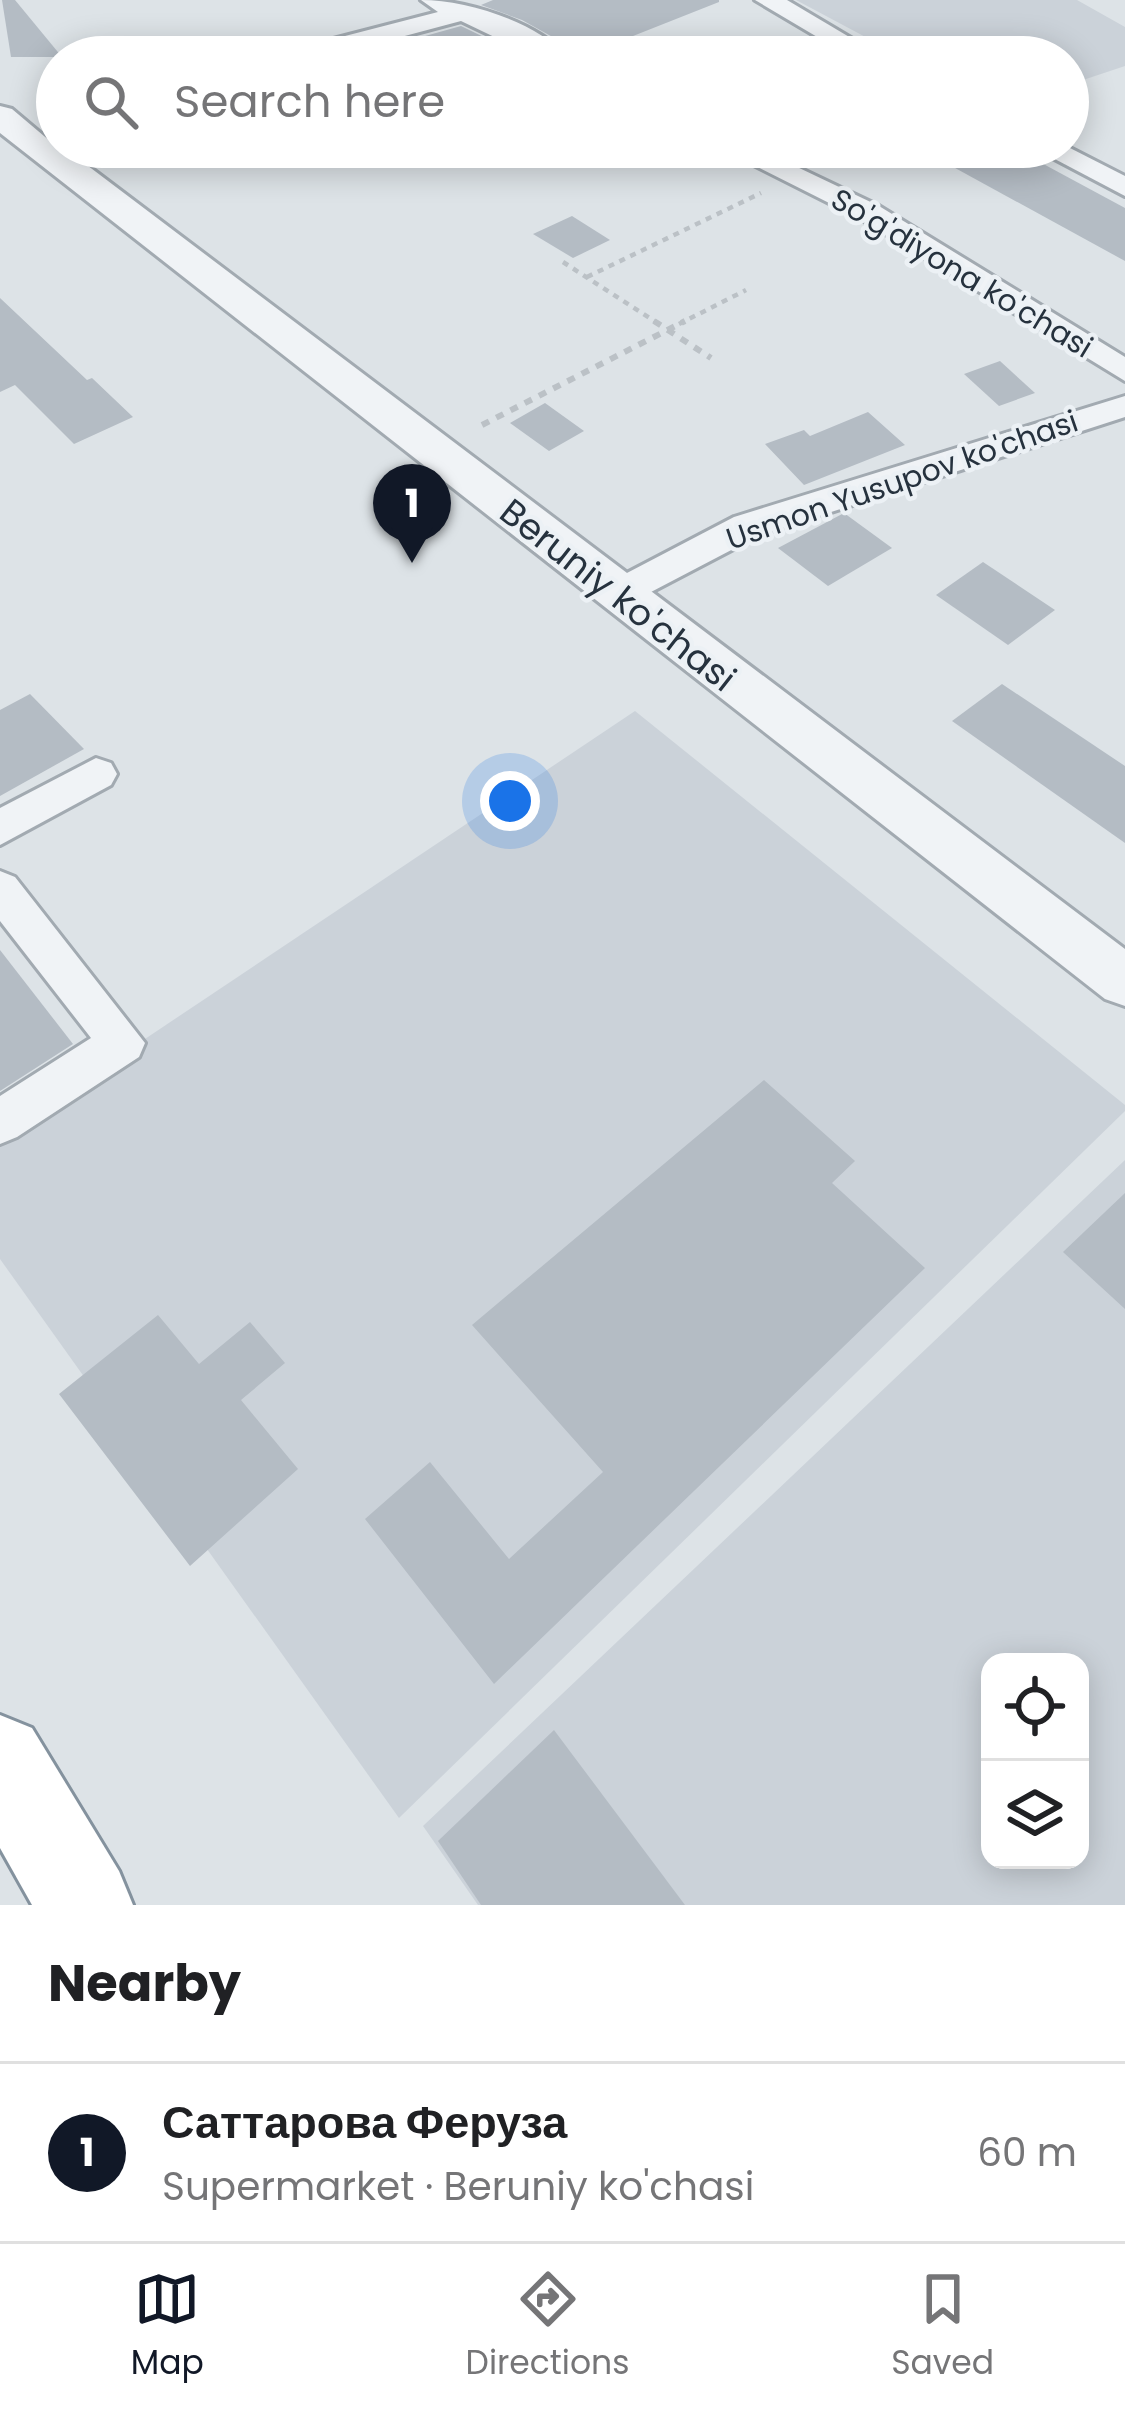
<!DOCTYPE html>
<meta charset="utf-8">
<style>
:root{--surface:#fff;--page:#f6f6f6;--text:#202124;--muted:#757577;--line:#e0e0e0;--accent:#111827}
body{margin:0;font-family:Poppins,sans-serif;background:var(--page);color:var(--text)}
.controls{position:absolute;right:36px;bottom:36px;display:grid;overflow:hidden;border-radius:24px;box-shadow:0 6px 30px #0003}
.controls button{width:108px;height:108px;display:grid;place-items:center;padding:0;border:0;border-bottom:3px solid var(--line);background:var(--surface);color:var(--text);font:60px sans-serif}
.you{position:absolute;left:510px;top:801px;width:42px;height:42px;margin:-30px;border:9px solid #fff;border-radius:50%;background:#1a73e8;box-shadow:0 0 0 18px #1a73e833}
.badge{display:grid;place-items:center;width:78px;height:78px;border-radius:50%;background:var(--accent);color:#fff;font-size:39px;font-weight:700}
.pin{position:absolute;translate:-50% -99px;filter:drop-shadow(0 3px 6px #0008)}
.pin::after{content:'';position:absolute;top:63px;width:42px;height:36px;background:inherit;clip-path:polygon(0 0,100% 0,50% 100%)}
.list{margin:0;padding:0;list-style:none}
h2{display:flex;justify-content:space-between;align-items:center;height:156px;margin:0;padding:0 48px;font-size:51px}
h2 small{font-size:39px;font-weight:400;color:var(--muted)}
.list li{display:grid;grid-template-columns:78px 1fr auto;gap:36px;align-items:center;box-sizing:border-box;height:180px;padding:0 48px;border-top:3px solid var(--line)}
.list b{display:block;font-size:45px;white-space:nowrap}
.list p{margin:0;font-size:39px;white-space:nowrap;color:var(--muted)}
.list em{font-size:39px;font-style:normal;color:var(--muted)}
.icon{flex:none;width:66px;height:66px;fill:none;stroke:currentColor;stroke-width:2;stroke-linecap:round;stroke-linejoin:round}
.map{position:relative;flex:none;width:1125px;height:1905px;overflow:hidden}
.search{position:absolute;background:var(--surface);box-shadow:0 6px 30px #0003;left:36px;right:36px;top:36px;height:132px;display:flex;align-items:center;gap:30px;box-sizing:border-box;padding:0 42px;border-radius:66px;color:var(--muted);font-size:45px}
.sheet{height:336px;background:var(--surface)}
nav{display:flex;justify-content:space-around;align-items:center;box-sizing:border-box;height:168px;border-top:3px solid var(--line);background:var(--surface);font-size:33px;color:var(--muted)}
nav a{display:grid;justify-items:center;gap:6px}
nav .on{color:var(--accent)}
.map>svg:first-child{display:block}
.built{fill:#cbd2d9;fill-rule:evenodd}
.building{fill:#b4bcc4}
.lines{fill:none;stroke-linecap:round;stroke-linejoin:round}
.minor-casing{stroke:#a2aab1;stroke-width:6}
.tertiary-casing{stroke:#a2aab1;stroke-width:6}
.trunk-casing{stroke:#84929e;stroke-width:6}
.path-far1{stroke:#bbc1c6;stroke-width:4.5;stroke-dasharray:6 6;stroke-linecap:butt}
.path{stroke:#bbc1c6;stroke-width:6;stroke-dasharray:8 8;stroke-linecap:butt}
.minor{fill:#f0f3f6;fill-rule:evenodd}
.tertiary{fill:#f0f3f6;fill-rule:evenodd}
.trunk{fill:#fff;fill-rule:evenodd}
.labels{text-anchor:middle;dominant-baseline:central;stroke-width:9;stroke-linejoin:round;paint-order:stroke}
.far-street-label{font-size:30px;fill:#26323e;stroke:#ecf1f5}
.street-label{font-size:36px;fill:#26323e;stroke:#ecf1f5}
</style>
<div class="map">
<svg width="1125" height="1905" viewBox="0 0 1125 1905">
<rect width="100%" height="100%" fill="#dde3e7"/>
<!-- built -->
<g class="built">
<polygon points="796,0 1077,0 1125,27 1125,66 1068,85 1068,57 903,57"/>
<polygon points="635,711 1125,1105 1125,1111 399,1818 0,1259 0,1136"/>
<path d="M1125 1160V1905H478L423 1826ZM990 1662H1080V1860H990Z"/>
</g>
<!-- building -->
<g class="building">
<polygon points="2,0 15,0 62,57 11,57"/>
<polygon points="493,0 719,0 719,2 585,55 522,20 481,5"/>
<polygon points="461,26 525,57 478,57 466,50 441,57 350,57"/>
<polygon points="982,147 1012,147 1125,208 1125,261 946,163"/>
<polygon points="572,216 610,240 573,258 533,234"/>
<polygon points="0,298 87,380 92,378 133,417 74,444 15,385 0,392"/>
<polygon points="1000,361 1035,393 999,406 964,374"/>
<polygon points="545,403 584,431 549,451 510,423"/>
<polygon points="868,412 905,445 804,485 765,444 804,430 810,436"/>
<polygon points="844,513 892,548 828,586 778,548"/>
<polygon points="983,562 1055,610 1008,645 936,595"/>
<polygon points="1002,684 1125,766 1125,843 952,721"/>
<polygon points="30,694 84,749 0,796 0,710"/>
<polygon points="0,950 73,1044 0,1091"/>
<polygon points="764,1080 855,1161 832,1183 925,1268 494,1684 365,1519 430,1462 509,1559 603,1472 472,1325"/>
<polygon points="1125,1193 1125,1309 1063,1252"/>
<polygon points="158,1315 199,1364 250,1322 285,1363 241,1400 298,1469 190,1566 59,1394"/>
<polygon points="554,1730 685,1905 481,1905 438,1841"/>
</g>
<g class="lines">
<defs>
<g id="minor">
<path d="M421 0C467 0 536 22 568 57H536L461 21 326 57H283L287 51 438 12Z"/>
<polygon points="755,0 787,0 883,57 851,57"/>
<polygon points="718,147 755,147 879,206 1125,357 1125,381 859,218"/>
<polygon points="1032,147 1068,147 1125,176 1125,196"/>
<polygon points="1125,396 1125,417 760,535 630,603 617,607 604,603 598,594 604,585 734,517"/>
<polygon points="96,758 111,763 117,774 111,785 0,845 0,808"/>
<polygon points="0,871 15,877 145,1043 139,1057 17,1137 0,1144 0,1096 91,1038 0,921"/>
</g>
<polygon id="tertiary" points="0,106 12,109 57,147 63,147 1125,949 1125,1006 1105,999 0,133"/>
<polygon id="trunk" points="0,1715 32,1728 119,1871 133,1905 32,1905 0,1848"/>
</defs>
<!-- minor casing -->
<use href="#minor" class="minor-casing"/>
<!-- tertiary casing -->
<use href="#tertiary" class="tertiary-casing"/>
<!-- trunk casing -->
<use href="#trunk" class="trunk-casing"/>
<!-- path-far1 -->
<g class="path-far1">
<polyline points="431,159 462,147"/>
<polyline points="563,262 659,324"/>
<polyline points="587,277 761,193"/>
<polyline points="679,324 746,290"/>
</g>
<!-- path -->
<g class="path">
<polyline points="654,321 711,358"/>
<polyline points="482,425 685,321"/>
</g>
<!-- minor -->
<use href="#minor" class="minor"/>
<!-- tertiary -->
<use href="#tertiary" class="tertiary"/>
<!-- trunk -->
<use href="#trunk" class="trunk"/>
</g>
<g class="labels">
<!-- far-street labels -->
<g class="far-street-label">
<text transform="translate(962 273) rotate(31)">So'g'diyona ko'chasi</text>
<text transform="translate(902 480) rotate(-19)">Usmon Yusupov ko'chasi</text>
</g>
<!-- street labels -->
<g class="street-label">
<text transform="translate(618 595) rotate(38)">Beruniy ko'chasi</text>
</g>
</g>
</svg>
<div class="controls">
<button><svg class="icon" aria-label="locate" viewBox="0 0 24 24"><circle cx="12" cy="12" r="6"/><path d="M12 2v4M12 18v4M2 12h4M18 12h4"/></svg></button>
<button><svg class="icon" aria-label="layers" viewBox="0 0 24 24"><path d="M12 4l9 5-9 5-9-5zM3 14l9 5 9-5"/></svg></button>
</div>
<div class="you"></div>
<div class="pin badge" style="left:412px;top:563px">1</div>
<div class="search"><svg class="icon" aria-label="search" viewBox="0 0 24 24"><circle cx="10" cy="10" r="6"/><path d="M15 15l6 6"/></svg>Search here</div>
</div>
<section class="sheet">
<h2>Nearby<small></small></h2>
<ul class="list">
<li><span class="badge">1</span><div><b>Саттарова Феруза</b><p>Supermarket · Beruniy ko'chasi</p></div><em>60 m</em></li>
</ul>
</section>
<nav>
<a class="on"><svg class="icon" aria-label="map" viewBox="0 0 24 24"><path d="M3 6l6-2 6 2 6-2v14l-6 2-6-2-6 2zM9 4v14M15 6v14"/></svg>Map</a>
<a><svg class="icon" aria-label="directions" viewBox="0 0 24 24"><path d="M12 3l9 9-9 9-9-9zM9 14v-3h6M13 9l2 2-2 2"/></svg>Directions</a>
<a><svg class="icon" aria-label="saved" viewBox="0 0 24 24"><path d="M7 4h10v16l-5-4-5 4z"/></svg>Saved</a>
</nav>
